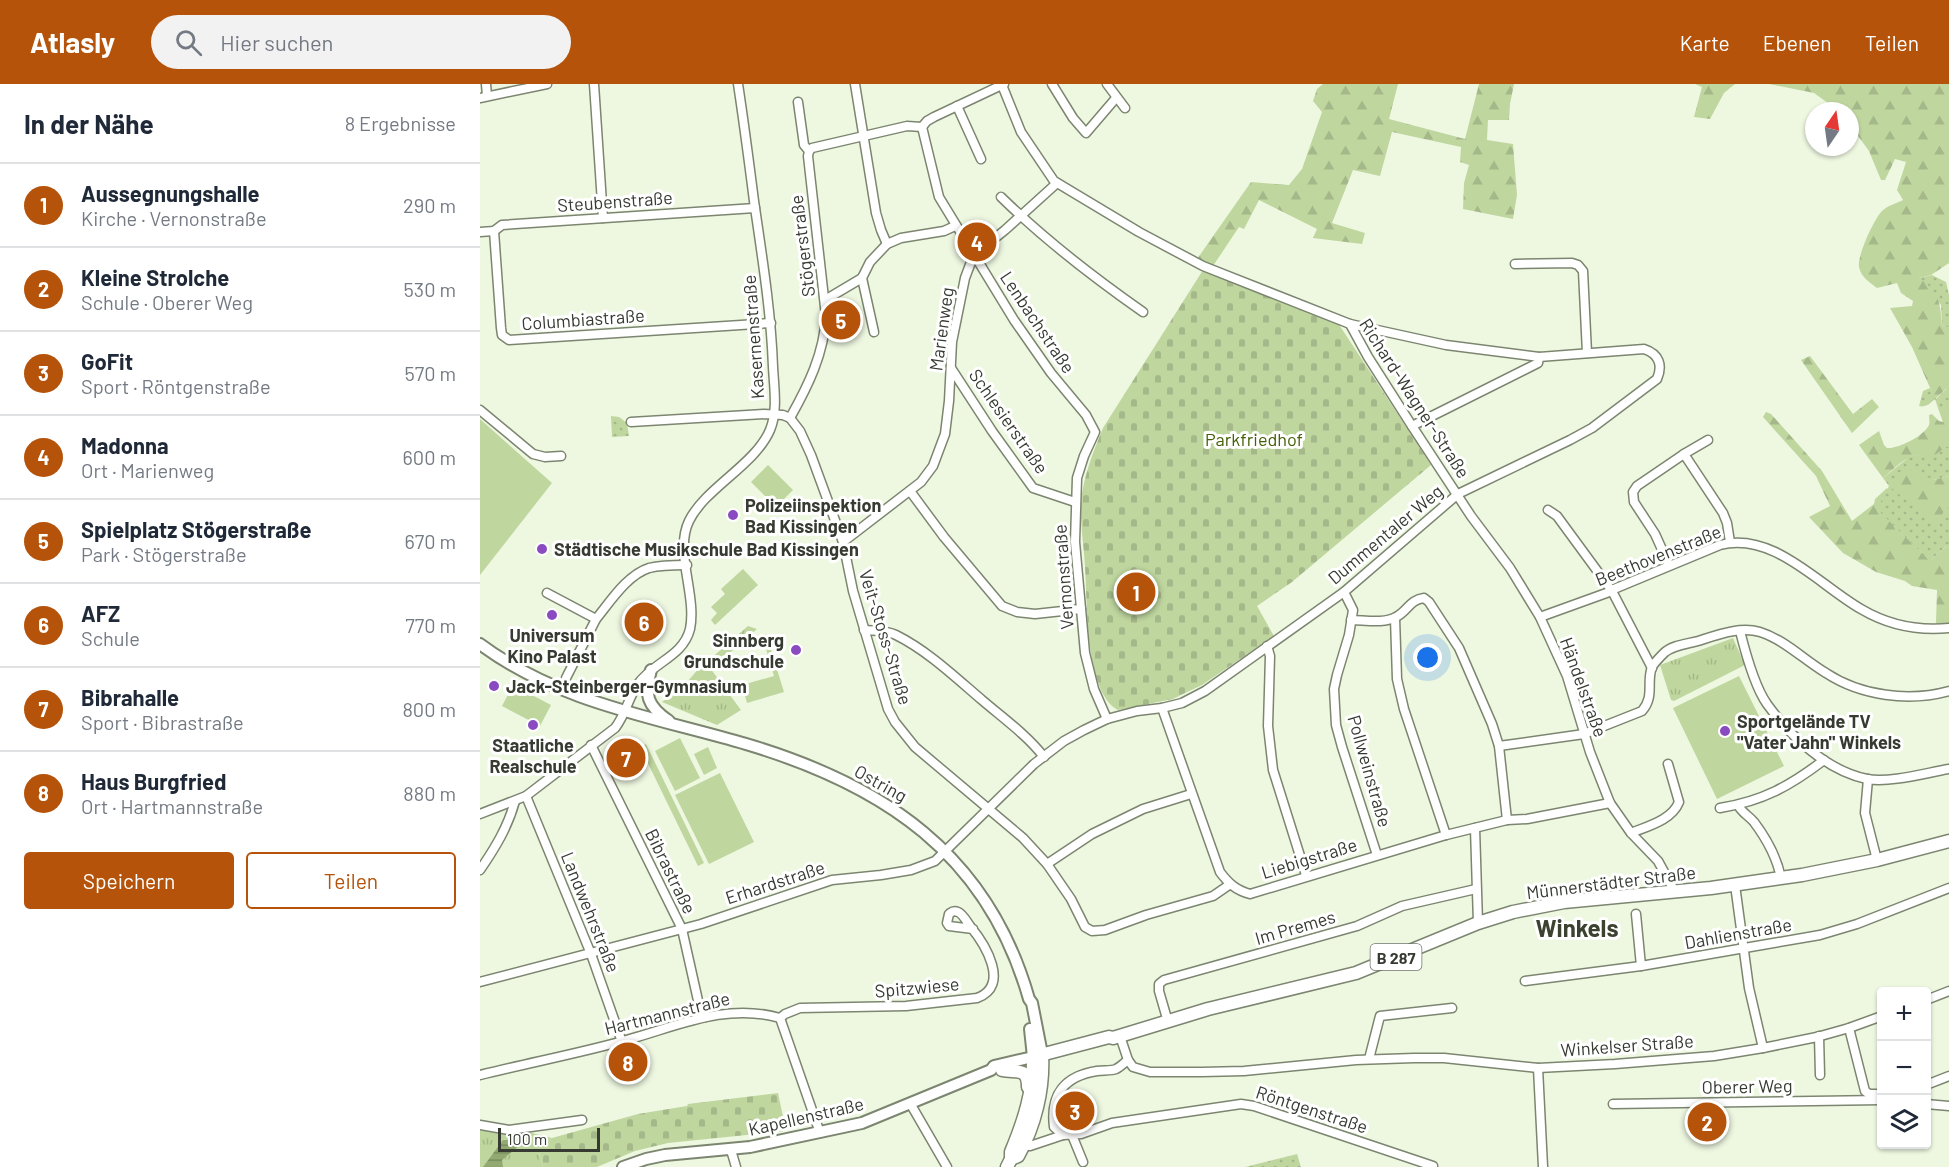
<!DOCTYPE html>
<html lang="de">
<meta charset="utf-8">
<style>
:root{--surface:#fff;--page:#f2f2f3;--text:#1f2937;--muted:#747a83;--line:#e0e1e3;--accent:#b45309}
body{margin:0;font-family:Barlow,sans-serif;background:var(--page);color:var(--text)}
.controls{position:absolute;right:18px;bottom:18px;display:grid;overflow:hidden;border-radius:6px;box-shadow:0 2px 4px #0004}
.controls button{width:54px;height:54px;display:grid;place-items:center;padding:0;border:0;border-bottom:2px solid var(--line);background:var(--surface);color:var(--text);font:30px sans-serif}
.compass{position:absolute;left:1325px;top:18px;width:54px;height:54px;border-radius:50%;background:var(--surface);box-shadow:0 2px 4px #0004;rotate:13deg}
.scale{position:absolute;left:18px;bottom:15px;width:102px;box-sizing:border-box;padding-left:6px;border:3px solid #363a31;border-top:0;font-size:16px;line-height:21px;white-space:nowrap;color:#363a31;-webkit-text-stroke:4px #fff;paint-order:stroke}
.you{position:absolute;left:948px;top:574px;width:21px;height:21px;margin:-15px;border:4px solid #fff;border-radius:50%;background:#1a73e8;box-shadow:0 0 0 9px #1a73e833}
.badge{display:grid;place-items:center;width:39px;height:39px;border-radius:50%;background:var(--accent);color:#fff;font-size:20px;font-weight:700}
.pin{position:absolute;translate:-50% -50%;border:3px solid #fff;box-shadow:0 2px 6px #0006}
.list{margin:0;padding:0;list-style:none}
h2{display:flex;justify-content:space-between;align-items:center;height:78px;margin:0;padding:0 24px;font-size:26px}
h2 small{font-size:20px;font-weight:400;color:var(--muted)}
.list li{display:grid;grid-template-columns:39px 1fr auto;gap:18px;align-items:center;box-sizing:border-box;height:84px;padding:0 24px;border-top:2px solid var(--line)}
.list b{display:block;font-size:22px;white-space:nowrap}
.list p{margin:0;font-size:20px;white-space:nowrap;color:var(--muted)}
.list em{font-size:20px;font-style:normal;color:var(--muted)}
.actions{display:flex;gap:12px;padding:18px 24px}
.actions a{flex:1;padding:14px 0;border:2px solid var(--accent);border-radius:6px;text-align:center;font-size:21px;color:var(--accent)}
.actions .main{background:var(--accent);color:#fff}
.icon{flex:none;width:33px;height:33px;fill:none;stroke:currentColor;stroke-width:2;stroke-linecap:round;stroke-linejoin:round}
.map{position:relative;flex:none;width:1469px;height:1083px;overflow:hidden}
header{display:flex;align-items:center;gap:36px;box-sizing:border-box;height:84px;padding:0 30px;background:var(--accent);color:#fff}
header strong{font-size:28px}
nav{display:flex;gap:33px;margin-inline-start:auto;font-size:21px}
.search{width:420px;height:54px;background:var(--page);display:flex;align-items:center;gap:15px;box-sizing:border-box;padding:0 21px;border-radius:33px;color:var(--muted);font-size:22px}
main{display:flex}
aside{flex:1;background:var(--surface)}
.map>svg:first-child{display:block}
.grass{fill:url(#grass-dots)}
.forest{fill:url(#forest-firs)}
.cemetery{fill:url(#cemetery-stones)}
.park{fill:url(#park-tufts)}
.pitch{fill:#bfd69f}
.water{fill:url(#water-rules)}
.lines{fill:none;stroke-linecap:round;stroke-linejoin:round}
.minor-casing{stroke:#7c8570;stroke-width:11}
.tertiary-casing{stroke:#7c8570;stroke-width:14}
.secondary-casing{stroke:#7c8570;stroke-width:14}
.primary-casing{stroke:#7c8570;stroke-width:15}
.minor{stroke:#fff;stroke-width:8}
.tertiary{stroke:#fff;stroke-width:10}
.secondary{stroke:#fff;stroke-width:10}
.primary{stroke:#fff;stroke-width:12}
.poi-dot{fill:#8a4bc0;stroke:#fff;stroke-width:2}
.labels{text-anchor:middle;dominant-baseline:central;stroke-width:6;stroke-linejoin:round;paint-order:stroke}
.shield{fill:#fff;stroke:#72756f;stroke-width:1.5}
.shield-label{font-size:16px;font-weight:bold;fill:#363a31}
.street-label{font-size:18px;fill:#363a31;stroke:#fff}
.park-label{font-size:18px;fill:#455f05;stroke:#fff}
.poi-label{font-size:18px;font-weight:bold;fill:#363a31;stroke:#fff;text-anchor:start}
.district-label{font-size:24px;font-weight:bold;fill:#3b4330;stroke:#fff}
</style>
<header>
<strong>Atlasly</strong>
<div class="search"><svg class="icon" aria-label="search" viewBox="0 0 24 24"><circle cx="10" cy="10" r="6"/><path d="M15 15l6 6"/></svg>Hier suchen</div>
<nav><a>Karte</a><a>Ebenen</a><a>Teilen</a></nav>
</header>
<main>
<aside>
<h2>In der Nähe<small>8 Ergebnisse</small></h2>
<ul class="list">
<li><span class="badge">1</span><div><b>Aussegnungshalle</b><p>Kirche · Vernonstraße</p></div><em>290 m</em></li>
<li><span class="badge">2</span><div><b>Kleine Strolche</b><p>Schule · Oberer Weg</p></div><em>530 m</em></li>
<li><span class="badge">3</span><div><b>GoFit</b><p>Sport · Röntgenstraße</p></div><em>570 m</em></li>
<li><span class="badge">4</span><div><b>Madonna</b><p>Ort · Marienweg</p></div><em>600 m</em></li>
<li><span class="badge">5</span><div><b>Spielplatz Stögerstraße</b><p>Park · Stögerstraße</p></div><em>670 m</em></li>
<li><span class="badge">6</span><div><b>AFZ</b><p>Schule</p></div><em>770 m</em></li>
<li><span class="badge">7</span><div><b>Bibrahalle</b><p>Sport · Bibrastraße</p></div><em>800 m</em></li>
<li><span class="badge">8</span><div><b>Haus Burgfried</b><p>Ort · Hartmannstraße</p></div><em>880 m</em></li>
</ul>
<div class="actions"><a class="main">Speichern</a><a>Teilen</a></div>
</aside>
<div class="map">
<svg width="1469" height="1083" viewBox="0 0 1469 1083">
<defs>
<pattern id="grass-dots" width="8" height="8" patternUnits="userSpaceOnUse" patternTransform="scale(1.5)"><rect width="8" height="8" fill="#bfd69f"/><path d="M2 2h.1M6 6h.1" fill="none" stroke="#a5b889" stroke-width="1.8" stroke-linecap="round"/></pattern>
<pattern id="forest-firs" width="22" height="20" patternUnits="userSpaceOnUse" patternTransform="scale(1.5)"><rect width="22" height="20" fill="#bfd69f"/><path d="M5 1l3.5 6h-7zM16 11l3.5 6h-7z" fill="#a5b889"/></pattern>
<pattern id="cemetery-stones" width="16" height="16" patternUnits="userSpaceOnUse" patternTransform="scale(1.5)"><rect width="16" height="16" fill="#bfd69f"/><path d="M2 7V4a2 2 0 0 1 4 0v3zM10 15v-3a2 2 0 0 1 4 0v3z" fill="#a5b889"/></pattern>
<pattern id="park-tufts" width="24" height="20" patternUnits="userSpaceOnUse" patternTransform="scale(1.5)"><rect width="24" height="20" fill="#bfd69f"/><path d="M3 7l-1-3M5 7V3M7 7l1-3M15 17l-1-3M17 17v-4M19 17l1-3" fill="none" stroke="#a5b889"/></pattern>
<pattern id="water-rules" width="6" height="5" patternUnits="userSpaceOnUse" patternTransform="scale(1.5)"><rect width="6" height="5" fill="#92a971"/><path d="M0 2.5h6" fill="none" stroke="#788b5d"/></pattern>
</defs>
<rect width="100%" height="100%" fill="#eef8e1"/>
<!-- grass -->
<g class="grass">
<polygon points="1452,191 1466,198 1469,211 1469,244 1462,241 1461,221 1439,194"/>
<path d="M1469 302V326L1459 327 1455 315C1451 319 1445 324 1439 322L1443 307 1450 304 1456 315Z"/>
<polygon points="131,332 139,333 147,339 149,352 132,353"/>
<polygon points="1466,363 1469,363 1469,392 1453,396 1465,424 1469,422 1469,464 1466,462 1450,477 1400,429 1401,417 1409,402 1403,394 1429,373"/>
<polygon points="817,1070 821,1083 765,1083"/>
</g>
<!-- forest -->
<g class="forest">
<polygon points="843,0 918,0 909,35 985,55 999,0 1034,0 1030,20 1029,36 1008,36 1007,56 1033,60 1037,111 1033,135 983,125 984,99 989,81 980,78 981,63 912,48 900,92 873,86 852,139 885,149 882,160 833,154 837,145 779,116 764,145 759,143 731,185 715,178 771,98 809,101 822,85 842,28 833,17 837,5"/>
<polygon points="1215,0 1255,0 1244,9 1230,35 1214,33 1222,3"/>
<path d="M1289 0H1469V179L1451 191 1439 194C1459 208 1460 217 1462 241L1469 244V302L1455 315 1432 263 1410 224 1432 222 1433 217 1421 209 1417 199 1397 204C1389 198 1381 193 1379 183 1377 172 1394 135 1402 127 1407 122 1417 119 1423 116L1417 106 1426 78 1415 75 1405 96H1401L1389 67 1370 41V27H1359L1334 9Z"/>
<polygon points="1330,272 1373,330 1392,315 1399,323 1372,349 1321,276"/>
<path d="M1464 325 1469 326V363H1466L1455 371C1429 367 1422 378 1403 394L1379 361 1399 347 1404 361 1407 364C1418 365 1444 352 1449 341 1450 338 1449 335 1449 331L1452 330 1459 337 1463 338 1459 327Z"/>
<polygon points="1286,328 1291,330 1342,387 1372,437 1394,420 1395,415 1407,404 1408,406 1401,417 1401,429 1450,477 1466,462 1469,464 1469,539 1456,539 1457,506 1432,502 1425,497 1396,488 1363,469 1329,433 1350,422 1336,392 1283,333"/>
<polygon points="1433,385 1453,396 1469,392 1469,422 1454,439 1409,402 1428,387"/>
</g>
<!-- cemetery -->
<g class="cemetery">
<path d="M723 186 858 239 951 381 812 498 777 522 794 552 722 601 703 610 693 615 638 626C624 619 617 598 614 584 606 551 607 516 605 483 604 462 600 440 601 419 603 393 613 368 623 344Z"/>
<polygon points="298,1009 306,1047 188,1059 155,1067 117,1083 63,1083 58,1065 72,1054 158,1030 207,1022 208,1020"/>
</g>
<!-- park -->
<g class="park">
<polygon points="363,218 378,250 352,252 351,222"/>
<polygon points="268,542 277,545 234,583 229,576"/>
<polygon points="1253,554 1265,581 1194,617 1191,616 1180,581"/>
<polygon points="225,577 261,626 237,641 182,618 208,597"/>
<polygon points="0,1045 36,1045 72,1054 58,1065 63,1083 0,1083"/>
</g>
<!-- pitch -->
<g class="pitch">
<polygon points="0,335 72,399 0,491"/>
<polygon points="288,381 313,406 296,423 271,398"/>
<polygon points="263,485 278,501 235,541 231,536 237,529 231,523 245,510 241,505"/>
<polygon points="286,550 304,608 267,619 262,601 294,592 282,551"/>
<polygon points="1259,592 1304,682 1237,715 1193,624"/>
<polygon points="33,601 71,621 60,642 22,622"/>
<polygon points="200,654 220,694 195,707 175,667"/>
<polygon points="166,660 224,779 218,782 160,663"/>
<polygon points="228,663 237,684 224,691 214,670"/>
<polygon points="240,689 274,758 229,780 195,711"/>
</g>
<!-- water -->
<polygon class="water" points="23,1056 31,1056 40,1061 22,1076 23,1083 3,1083"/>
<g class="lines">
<defs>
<g id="minor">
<polyline points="6,0 7,12"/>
<polyline points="114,0 123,134"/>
<polyline points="375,0 396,129 401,146 407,160"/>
<polyline points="572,0 593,34 606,49 636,14"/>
<polyline points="627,0 645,24"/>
<polyline points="0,14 67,0"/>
<polyline points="477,22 501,75"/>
<polyline points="442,43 459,113 534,236 571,289 606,331 615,348 604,372 597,394 595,458 605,569 614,605 627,635"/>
<polyline points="329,67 332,64 427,42 442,43 447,37 454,33 524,0"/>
<path d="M521 113C565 156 613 193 663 228"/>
<polyline points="14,147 21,244 22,251 29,256 291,239"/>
<polyline points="0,148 14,147 22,141 275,124"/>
<polyline points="1035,180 1092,179 1098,181 1103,187 1107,269"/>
<polyline points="382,194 394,248"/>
<polyline points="345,216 382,194 390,178 407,160 421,154 464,147 475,142"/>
<polyline points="870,240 888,273 932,342 991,432 1030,484 1060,533 1087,592 1110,668 1130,719 1151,749 1178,777 1195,808"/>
<polyline points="471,284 512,347 553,404 595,418"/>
<polyline points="0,326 53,370 65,373 81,372"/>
<path d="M310 334C328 302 344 270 346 232L328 72 329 67 324 61 318 18"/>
<polyline points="151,338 284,330 303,331 310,334 320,347 331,371 363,458 373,507 408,625 415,638 435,663 543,754 567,780 591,815 605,843 612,847 625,846 666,831 733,812 749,801"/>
<polyline points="932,342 1058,279 1059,273"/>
<polyline points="1204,370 1228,356"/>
<polyline points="430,407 464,453 522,522 537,528 555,530 601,525"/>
<polyline points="1068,426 1077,432 1132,507 1172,584"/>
<polyline points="363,458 441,398 453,382 465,350 469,317 472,258 485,194 491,178 494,171 525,146 577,99"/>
<polyline points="1189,481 1175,450 1154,418 1153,408 1157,402 1204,370 1243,429 1247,439 1250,458"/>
<polyline points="864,508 873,526 869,551 857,591 854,605 856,641 862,663 897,771"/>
<path d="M67 509 116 535C130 518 147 491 169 484 181 481 194 481 207 481"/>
<path d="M1060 533 1132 507 1134 505 1240 461C1293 447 1339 501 1381 525 1408 541 1438 547 1469 544"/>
<polyline points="915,534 917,595 924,625 966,751"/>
<path d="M871 536C884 536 904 540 916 533 928 527 929 516 944 514L949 518 979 564 1012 640 1019 662 1027 736"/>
<path d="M384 546C396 547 406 546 416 551 448 567 475 593 502 616 523 634 547 651 564 673"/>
<path d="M1260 547C1265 567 1275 603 1287 620 1310 652 1347 687 1387 695 1411 699 1445 689 1469 685"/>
<polyline points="787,562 790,572 788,642 793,686 826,791"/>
<polyline points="86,594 116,535"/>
<path d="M682 624 740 788C749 800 756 806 770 810L966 751 1027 736 1047 735 1130 719"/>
<polyline points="111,661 202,845 219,921 225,933"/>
<path d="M1019 662 1104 650 1162 627C1175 612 1166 598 1172 583 1174 579 1180 573 1184 569 1192 561 1207 560 1218 557 1237 551 1260 542 1280 548 1305 556 1324 576 1346 589 1381 612 1429 618 1469 607"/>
<polyline points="1388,695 1385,729 1397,776"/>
<polyline points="46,712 111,870 142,958"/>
<path d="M1258 721C1262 729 1268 731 1274 738 1286 754 1297 774 1301 794"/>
<path d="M1240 724C1283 717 1310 702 1344 676"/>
<path d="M0 730 46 712 135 644C146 630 148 614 158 600 173 578 203 573 210 545 217 511 194 468 209 437 225 404 275 381 290 346 298 327 294 303 293 283 291 227 282 172 274 117 269 78 264 39 258 0"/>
<polyline points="995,744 998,839"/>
<path d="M1151 749C1168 742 1192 736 1199 718L1188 680"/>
<polyline points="567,780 612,750 663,725 711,710"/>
<path d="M0 786C15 764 28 743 35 717"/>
<polyline points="1255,801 1269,904 1283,964"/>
<polyline points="1156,830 1161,882"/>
<polyline points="1045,897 1161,882 1340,851 1377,840 1469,804"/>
<path d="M0 898 221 840 352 796 401 791 431 786 455 777 554 680 584 657 604 646 627 635 657 627 682 624 702 619 725 607 864 508 978 410 1090 356 1112 344 1177 295C1183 281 1179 270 1164 265L1059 273 966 261 870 240 723 182 659 148 574 97 541 48 522 1"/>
<polyline points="1446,916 1469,907"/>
<path d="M300 934 305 930 320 924 426 922 497 914C531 902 505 860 490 842 487 838 483 830 478 828 473 826 472 828 469 830L467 839 469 842 493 845"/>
<polyline points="688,938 679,907 679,900 684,896 877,842 922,822 996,805"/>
<polyline points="1369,944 1385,1007 1389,1010 1402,1010"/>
<polyline points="640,952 648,976 653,983 670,988 722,988 764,987 876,976 934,974 964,974 1058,984 1135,980 1234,972 1283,964 1337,953 1369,944 1402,932"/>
<polyline points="1339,952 1340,991"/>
<polyline points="889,975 900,932 972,924"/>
<path d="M648 976C644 979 640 983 636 985 631 987 623 986 617 987 585 992 570 1010 574 1043L583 1051 601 1050 632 1039 761 1020 774 1022 953 1082"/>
<polyline points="1058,984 1063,1083"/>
<path d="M0 991C48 979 96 970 143 957 196 943 245 918 300 934L340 1049"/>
<polyline points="1446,1001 1469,992"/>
<polyline points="430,1019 467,1083"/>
<polyline points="1133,1020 1402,1016"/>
<polyline points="1446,1020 1469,1022"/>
<polyline points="0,1041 29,1046 102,1036"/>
<polyline points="592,1051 603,1078"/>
<polyline points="544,1061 550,1062 583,1051"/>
<polyline points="251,1066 256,1083"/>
</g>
<polyline id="tertiary" points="143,1083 166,1075 185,1071 270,1063 382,1039 511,986 514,982 553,973"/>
<g id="secondary">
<path d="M0 560C79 619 174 633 266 660 404 701 508 770 549 915L552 919 562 970"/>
<path d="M171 586C164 611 167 622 189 637"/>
<polyline points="550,945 553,973"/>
</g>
<g id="primary">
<path d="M522 986C535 989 548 982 548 1003"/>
<path d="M531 1075 538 1072C555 1042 564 1005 562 970"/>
<path d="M527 1083 531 1075V1068C544 1037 554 1006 553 973L629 953 633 954 728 925 876 889 998 839 1033 828 1084 818 1231 804 1322 791 1397 776 1469 757"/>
</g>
</defs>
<!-- minor casing -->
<use href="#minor" class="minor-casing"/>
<!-- tertiary casing -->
<use href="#tertiary" class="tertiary-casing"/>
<!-- secondary casing -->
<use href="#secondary" class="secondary-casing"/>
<!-- primary casing -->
<use href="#primary" class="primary-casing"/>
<!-- minor -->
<use href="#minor" class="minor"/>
<!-- tertiary -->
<use href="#tertiary" class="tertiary"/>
<!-- secondary -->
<use href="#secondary" class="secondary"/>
<!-- primary -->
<use href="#primary" class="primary"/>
</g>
<!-- markers -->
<g class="poi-dot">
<circle cx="253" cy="431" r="6"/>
<circle cx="62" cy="465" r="6"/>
<circle cx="72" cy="531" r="6"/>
<circle cx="316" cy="566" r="6"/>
<circle cx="14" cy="602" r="6"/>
<circle cx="53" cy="641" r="6"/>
<circle cx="1245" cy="647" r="6"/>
</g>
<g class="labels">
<!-- shield labels -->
<rect class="shield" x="890.5" y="860" width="51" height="26" rx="4.5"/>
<g class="shield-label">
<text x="916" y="873">B 287</text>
</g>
<!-- street labels -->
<g class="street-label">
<text transform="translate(135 117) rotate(-4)">Steubenstraße</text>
<text transform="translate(322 162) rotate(-97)">Stögerstraße</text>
<text transform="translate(103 235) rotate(-4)">Columbiastraße</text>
<text transform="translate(558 238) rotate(56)">Lenbachstraße</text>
<text transform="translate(461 245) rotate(-82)">Marienweg</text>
<text transform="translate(273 253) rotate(-94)">Kasernenstraße</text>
<text transform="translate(935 314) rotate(57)">Richard-Wagner-Straße</text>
<text transform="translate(529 337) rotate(55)">Schlesierstraße</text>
<text transform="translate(905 450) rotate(-40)">Dummentaler Weg</text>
<text transform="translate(1178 471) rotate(-22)">Beethovenstraße</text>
<text transform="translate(583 493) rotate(-94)">Vernonstraße</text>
<text transform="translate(406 553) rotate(73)">Veit-Stoss-Straße</text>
<text transform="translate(1104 603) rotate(70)">Händelstraße</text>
<text transform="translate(890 687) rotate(74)">Pollweinstraße</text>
<text transform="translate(401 699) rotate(29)">Ostring</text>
<text transform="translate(829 774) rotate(-17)">Liebigstraße</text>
<text transform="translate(191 787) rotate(64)">Bibrastraße</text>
<text transform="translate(295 798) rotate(-18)">Erhardstraße</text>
<text transform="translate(1131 798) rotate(-7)">Münnerstädter Straße</text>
<text transform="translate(111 828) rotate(68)">Landwehrstraße</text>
<text transform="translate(815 843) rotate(-16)">Im Premes</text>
<text transform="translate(1258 849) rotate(-10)">Dahlienstraße</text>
<text transform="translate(437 903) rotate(-5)">Spitzwiese</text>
<text transform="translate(187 929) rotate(-14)">Hartmannstraße</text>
<text transform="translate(1147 961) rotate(-4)">Winkelser Straße</text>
<text transform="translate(1267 1002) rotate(-1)">Oberer Weg</text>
<text transform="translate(832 1025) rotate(18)">Röntgenstraße</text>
<text transform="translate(326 1032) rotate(-13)">Kapellenstraße</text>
</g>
<!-- park labels -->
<g class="park-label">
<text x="774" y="355">Parkfriedhof</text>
</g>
<!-- poi labels -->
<g class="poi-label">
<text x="265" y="421">Polizeiinspektion<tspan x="265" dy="21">Bad Kissingen</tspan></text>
<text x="74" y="465">Städtische Musikschule Bad Kissingen</text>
<text x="72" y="551" text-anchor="middle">Universum<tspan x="72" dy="21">Kino Palast</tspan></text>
<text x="304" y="556" text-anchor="end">Sinnberg<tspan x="304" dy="21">Grundschule</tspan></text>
<text x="26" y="602">Jack-Steinberger-Gymnasium</text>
<text x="1257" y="637">Sportgelände TV<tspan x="1257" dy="21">"Vater Jahn" Winkels</tspan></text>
<text x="53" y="661" text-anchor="middle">Staatliche<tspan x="53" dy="21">Realschule</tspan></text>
</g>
<!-- district labels -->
<g class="district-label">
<text x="1097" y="843">Winkels</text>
</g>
</g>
</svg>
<div class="controls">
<button>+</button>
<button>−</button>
<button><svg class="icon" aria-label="layers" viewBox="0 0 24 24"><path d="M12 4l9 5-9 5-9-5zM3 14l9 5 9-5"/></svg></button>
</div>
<svg class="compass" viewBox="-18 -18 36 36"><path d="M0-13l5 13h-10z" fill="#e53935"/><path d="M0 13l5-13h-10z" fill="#747a83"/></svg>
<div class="scale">100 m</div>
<div class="you"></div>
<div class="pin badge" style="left:656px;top:508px">1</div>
<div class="pin badge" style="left:1227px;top:1038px">2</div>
<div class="pin badge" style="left:595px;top:1027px">3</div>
<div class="pin badge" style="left:497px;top:158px">4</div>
<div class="pin badge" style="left:361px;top:236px">5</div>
<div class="pin badge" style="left:164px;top:538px">6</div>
<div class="pin badge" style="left:146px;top:674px">7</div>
<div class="pin badge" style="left:148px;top:978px">8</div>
</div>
</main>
